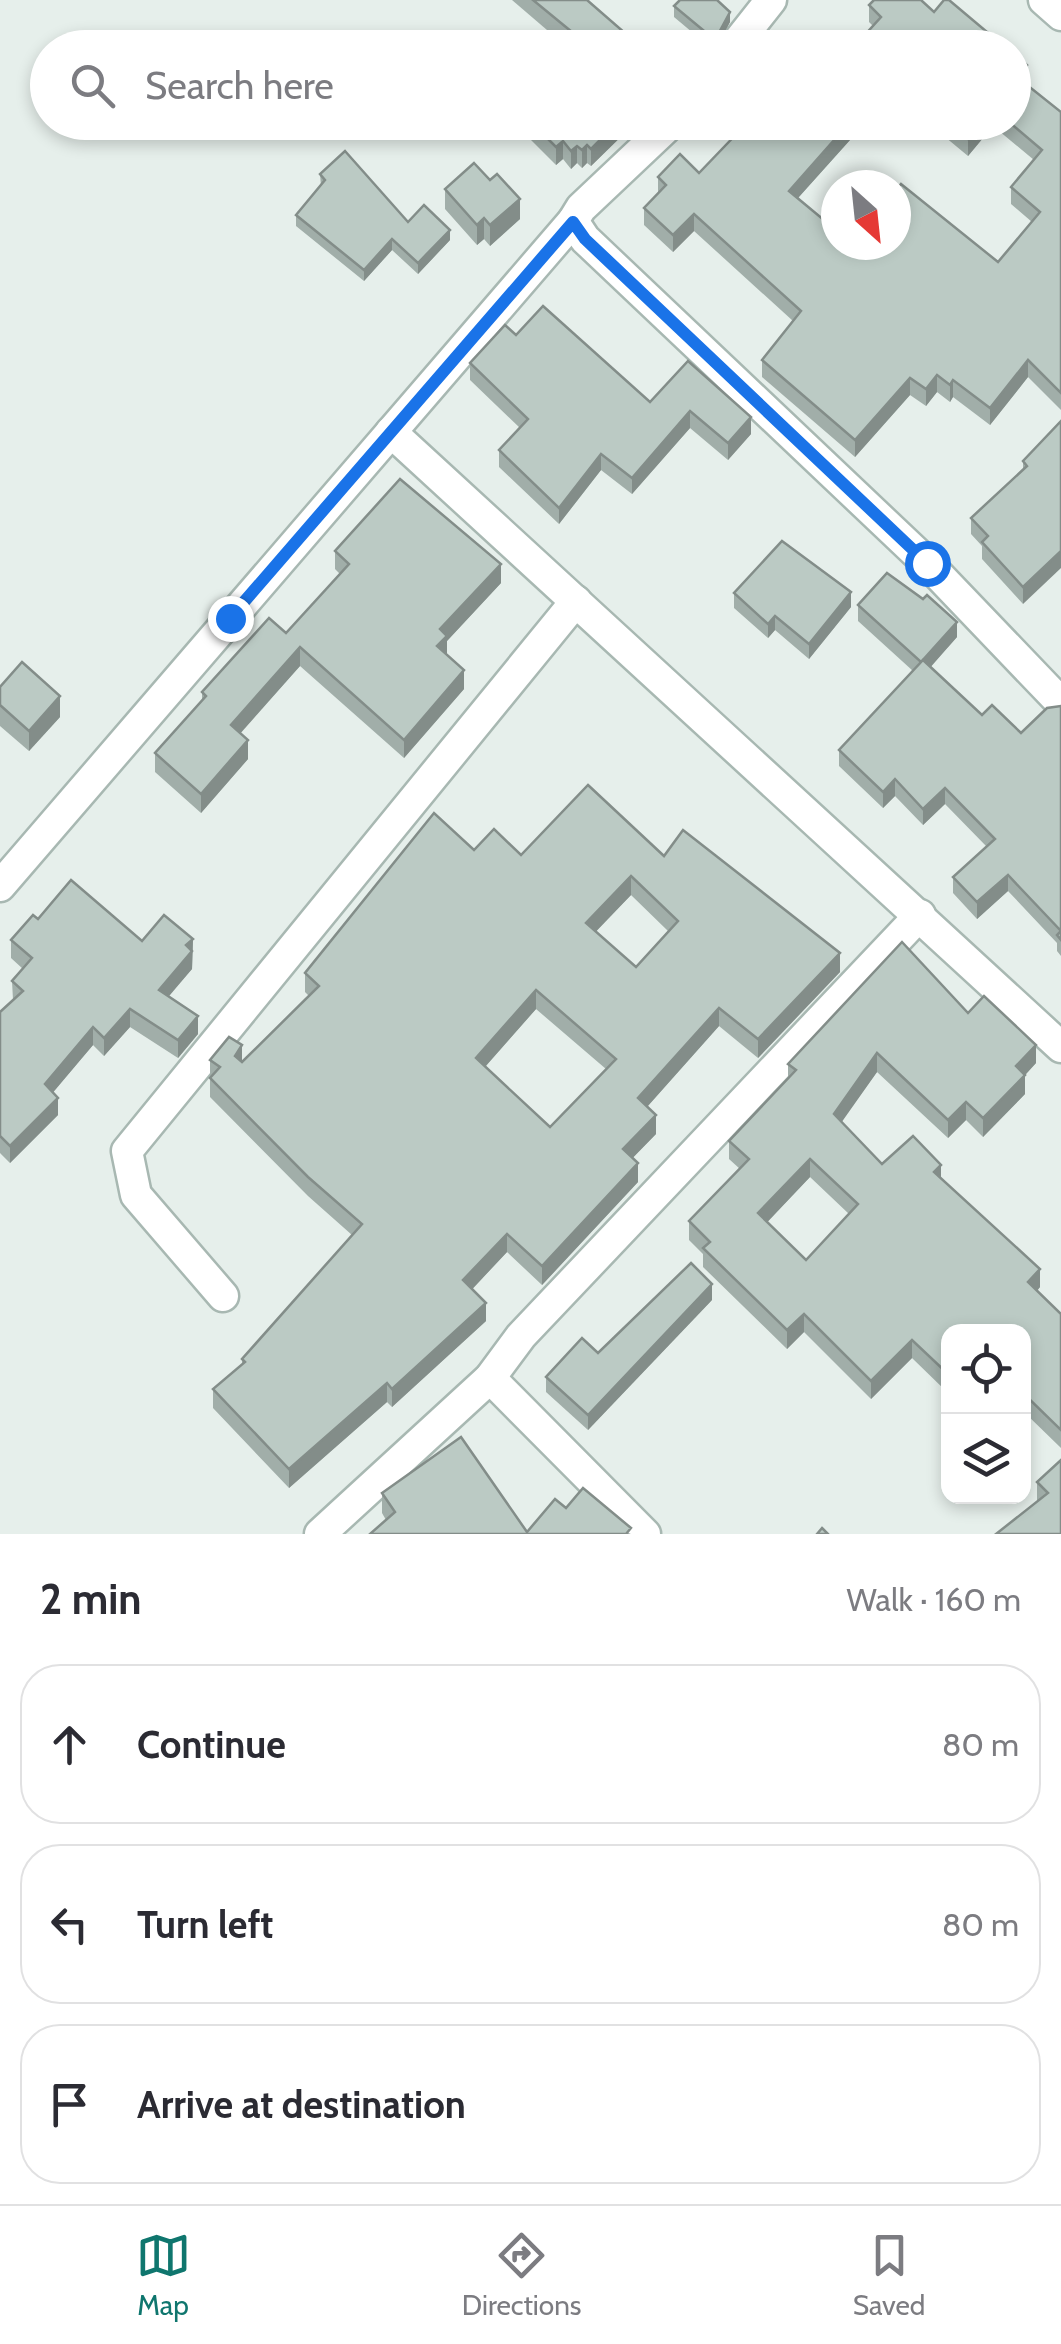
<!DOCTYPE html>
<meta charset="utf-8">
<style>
:root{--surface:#fff;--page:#f2f2f3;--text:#2b2b33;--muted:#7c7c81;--line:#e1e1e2;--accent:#0f766e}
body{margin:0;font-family:Cabin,sans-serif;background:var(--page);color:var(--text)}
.controls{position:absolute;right:30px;bottom:30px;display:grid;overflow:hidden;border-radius:20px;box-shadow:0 5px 15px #0003}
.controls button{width:90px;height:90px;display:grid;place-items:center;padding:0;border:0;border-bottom:2px solid var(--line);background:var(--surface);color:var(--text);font:50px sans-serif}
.compass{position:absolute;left:821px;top:170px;width:90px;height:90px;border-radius:50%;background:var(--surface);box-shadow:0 5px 15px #0003;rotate:153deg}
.stop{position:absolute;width:30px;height:30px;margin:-22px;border:8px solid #1a73e8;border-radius:50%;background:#fff}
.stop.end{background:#1a73e8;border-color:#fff;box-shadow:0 2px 10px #0008}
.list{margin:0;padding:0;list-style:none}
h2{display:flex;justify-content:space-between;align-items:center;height:130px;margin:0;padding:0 40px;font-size:42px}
h2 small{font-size:32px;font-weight:400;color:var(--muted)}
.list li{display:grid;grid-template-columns:65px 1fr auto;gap:30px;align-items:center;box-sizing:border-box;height:160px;margin:0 20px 20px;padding:0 20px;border:2px solid var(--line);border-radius:40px}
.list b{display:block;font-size:38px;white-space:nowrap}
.list em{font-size:32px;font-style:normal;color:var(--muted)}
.icon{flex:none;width:55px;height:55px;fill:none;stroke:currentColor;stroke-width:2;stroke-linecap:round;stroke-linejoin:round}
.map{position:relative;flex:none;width:1061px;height:1534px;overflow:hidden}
.search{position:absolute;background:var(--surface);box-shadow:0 5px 15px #0003;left:30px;right:30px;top:30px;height:110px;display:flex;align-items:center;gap:25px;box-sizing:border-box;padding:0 35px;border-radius:55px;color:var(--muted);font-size:38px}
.sheet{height:670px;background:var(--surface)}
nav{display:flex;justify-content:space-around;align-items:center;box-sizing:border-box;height:140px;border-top:2px solid var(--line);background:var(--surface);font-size:28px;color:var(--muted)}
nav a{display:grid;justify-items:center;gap:5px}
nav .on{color:var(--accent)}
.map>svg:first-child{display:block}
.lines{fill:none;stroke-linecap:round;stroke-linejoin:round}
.minor-casing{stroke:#a8b8b2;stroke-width:35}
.minor{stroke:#fff;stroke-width:30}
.wall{fill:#a1aea9;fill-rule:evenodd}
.shaded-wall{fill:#838d89}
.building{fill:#bbcac4;stroke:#838d89;stroke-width:2.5;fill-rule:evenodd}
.route{stroke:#1a73e8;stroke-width:12}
</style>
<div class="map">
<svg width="1061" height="1534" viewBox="0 0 1061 1534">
<rect width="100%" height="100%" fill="#e6efeb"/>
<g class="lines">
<defs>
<g id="minor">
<polyline points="1044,0 1061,15"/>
<polyline points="733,48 771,0"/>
<polyline points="672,122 581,208 573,221 585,239 927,563 1061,703"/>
<polyline points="391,432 1061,1047"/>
<polyline points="0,886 573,221"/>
<polyline points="223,1296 136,1195 127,1151 576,601"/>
<polyline points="490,1378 645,1534"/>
<polyline points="320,1534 490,1378 521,1336 920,915"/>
</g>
</defs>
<!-- minor casing -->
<use href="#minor" class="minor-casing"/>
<!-- minor -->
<use href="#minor" class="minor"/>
</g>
<!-- wall -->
<g class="wall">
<polygon points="512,0 587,0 633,48 568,48"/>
<polygon points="869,5 934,12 1006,48 873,26 869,22"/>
<polygon points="674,6 730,22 716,48 711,48 674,17"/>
<polygon points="1014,53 1027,82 1026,83 1061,112 1061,410 1028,377 990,425 953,397 950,402 937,392 926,406 910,395 855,457 762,377 762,360 793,321 694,231 673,252 644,225 644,208 658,194 658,177 699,173 850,140 798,198 836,245 998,262 1032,222 1011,204 1011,187 1034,160 993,126 968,156 933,127 933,122 1014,122"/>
<polygon points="516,122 636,122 591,166 587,163 582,168 577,163 571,169 563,159 556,165 516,125"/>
<polygon points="320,174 408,222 450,240 418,274 392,250 364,281 296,226 296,215 321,186"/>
<polygon points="445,189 520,219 490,246 484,239 477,245 445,209"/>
<polygon points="516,335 650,402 688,361 751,434 728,460 690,428 632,494 601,470 559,524 499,467 499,450 520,428 470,380 470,363"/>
<polygon points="1061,421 1023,604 982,559 982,546 971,534 971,518 1023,470 1023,461"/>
<polygon points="335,551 501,583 447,641 447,655 464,689 404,758 300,666 240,733 248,759 201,813 155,772 155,753 202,700 202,692 286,633 340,574 335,569"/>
<polygon points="734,593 851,607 809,659 775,630 768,638 734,608"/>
<polygon points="858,605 957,637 930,667 982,715 1021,733 1061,706 1061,956 1057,951 1057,943 1008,891 977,919 953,893 953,877 987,847 945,804 923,825 895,796 883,808 839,766 839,750 913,671 858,621"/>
<polygon points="0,687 60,717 29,751 0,726"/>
<path d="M474 850 521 855 664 856 840 972 758 1058 719 1026 647 1107 656 1134 632 1158 638 1182 542 1285 507 1252 472 1289 486 1321 392 1407 387 1402 289 1488 213 1408V1389L242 1365V1359L352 1235 308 1196 210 1097V1060L242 1062 309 996 305 992V973ZM631 895 668 931 636 967 595 932ZM536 1009 606 1069 550 1127 485 1067Z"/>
<polygon points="38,919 142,941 193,939 192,969 168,996 198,1034 178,1058 130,1027 104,1056 93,1045 53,1092 58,1115 10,1163 0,1153 0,1012 13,1000 12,981 23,969 11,958 11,940"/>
<path d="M968 1013 1036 1063 1025 1075V1094L983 1137 966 1120 948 1138 877 1072 841 1122 882 1164 941 1179 1040 1287 1037 1291 1061 1314V1448L1024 1412V1332H948V1393L912 1358 871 1399 804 1332 787 1349 703 1267V1254L689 1240V1221L740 1169 729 1159V1141L788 1079V1064ZM810 1177 849 1214 806 1260 767 1222Z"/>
<polygon points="712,1300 588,1430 546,1392 546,1377"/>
<polygon points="1061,1460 1061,1534 1037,1500 1037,1482"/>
<polygon points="382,1493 527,1532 566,1508 631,1534 370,1534 386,1520 382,1513"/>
</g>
<!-- shaded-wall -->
<g class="shaded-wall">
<polygon points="730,12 730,22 716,48 715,48 715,40"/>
<polygon points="1027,65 1027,82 1017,94 1017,77"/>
<polygon points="618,122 636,122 591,166 591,149"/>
<polygon points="982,122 993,122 993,126 968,156 968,139"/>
<polygon points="850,123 850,140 789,208 789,191"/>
<polygon points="563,141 563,159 556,165 556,147"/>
<polygon points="587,145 587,163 582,168 582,150"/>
<polygon points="577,146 577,163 571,169 571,151"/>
<polygon points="520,199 520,219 490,246 490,225"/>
<polygon points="694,214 694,231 673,252 673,235"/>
<polygon points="484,218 484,239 477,245 477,225"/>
<polygon points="450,230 450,240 418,274 418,263"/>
<polygon points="392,239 392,250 364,281 364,270"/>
<polygon points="1028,360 1028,377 990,425 990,408"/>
<polygon points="937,375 937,392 926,406 926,389"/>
<polygon points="910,378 910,395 855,457 855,440"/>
<polygon points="953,380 953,397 950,402 950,385"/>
<polygon points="690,411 690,428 632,494 632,478"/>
<polygon points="751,417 751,434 728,460 728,443"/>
<polygon points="601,454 601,470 559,524 559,508"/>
<polygon points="1061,551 1061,568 1023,604 1023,587"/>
<polygon points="501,564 501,583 447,641 447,655 437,646 440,629"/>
<polygon points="851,592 851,607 809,659 809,644"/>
<polygon points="775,616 775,630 768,638 768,624"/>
<polygon points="957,622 957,637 921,678 921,662"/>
<polygon points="300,647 300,666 231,744 231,725"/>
<polygon points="464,670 464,689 404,758 404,740"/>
<polygon points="60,696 60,717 29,751 29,731"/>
<polygon points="248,740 248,759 201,813 201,794"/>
<polygon points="895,779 895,796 883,808 883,792"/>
<polygon points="945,788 945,804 923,825 923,809"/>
<polygon points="1008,875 1008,891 977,919 977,902"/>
<polygon points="631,876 631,895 586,942 586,923"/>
<polygon points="193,939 192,969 159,1008 159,990 186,945"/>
<polygon points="840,953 840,972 758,1058 758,1039"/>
<polygon points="536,990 536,1009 476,1077 476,1058"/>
<polygon points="719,1008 719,1026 638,1117 638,1098"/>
<polygon points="130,1009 130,1027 104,1056 104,1038"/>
<polygon points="198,1016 198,1034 178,1058 178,1040"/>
<polygon points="93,1027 93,1045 45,1102 45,1084"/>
<polygon points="242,1045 242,1064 235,1056"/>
<polygon points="1036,1045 1036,1063 1016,1085 1016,1066"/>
<polygon points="877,1053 877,1072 834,1133 834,1114"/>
<polygon points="1025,1075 1025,1094 983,1137 983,1118"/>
<polygon points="58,1098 58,1115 10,1163 10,1146"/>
<polygon points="966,1102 966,1120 948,1138 948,1120"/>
<polygon points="656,1115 656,1134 623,1168 623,1149"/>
<polygon points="810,1159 810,1177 758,1232 758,1213"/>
<polygon points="638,1163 638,1182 542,1285 542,1266"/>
<polygon points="941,1165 941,1183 934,1172"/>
<polygon points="507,1234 507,1252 463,1299 463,1280"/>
<polygon points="1040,1269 1040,1287 1028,1301 1028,1282"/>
<polygon points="712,1284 712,1300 588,1430 588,1415"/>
<polygon points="486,1303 486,1321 392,1407 392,1389"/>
<polygon points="804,1314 804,1332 787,1349 787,1330"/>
<polygon points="912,1340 912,1358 871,1399 871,1381"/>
<polygon points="387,1383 387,1402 289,1488 289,1469"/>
</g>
<!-- building -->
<g class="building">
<polygon points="533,0 587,0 633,40 627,46 628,48 568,48 578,37"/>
<polygon points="680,0 717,0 730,12 715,40 674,6"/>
<polygon points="874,0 921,0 934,12 944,0 949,0 1006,48 853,48 881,17 869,5"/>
<polygon points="1014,53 1027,65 1017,77 1061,112 1061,393 1028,360 990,408 953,380 950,385 937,375 926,389 910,378 855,440 762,360 801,311 694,214 673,235 644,208 666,185 658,177 680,154 699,173 748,122 850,122 789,191 836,230 836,245 896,245 896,190 901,184 998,262 1040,212 1011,187 1042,150 1009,122 1014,122"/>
<polygon points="531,122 618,122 591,149 587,145 582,150 577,146 571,151 563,141 556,147"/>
<polygon points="948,122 982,122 968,139"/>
<polygon points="345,151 408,222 424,205 450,230 418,263 392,239 364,270 296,215 325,180 320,174"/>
<polygon points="474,163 490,180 497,174 520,199 490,225 484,218 477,225 445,189"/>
<polygon points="543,306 650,402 688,361 751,417 728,443 690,411 632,478 601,454 559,508 499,450 528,419 470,363 505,325 516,335"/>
<polygon points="1061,421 1061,551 1023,587 982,542 988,536 971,518 1027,466 1023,461"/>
<polygon points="400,479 501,564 440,629 447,636 437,646 464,670 404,740 300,647 231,725 248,740 201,794 155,753 206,696 202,692 269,618 286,633 349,564 335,551"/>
<polygon points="782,541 851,592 809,644 775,616 768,624 734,593"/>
<polygon points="887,573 923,599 927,595 957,622 921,662 858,605"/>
<polygon points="923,660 982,715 992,705 1021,733 1047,708 1061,706 1061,940 1057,935 1061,931 1008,875 977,902 953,877 995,839 945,788 923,809 895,779 883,792 839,750"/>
<polygon points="22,662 60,696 29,731 0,705 0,687"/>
<path d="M588 785 664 856 683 830 840 953 758 1039 719 1008 638 1098 656 1115 623 1149 638 1163 542 1266 507 1234 463 1280 486 1303 392 1389 387 1383 289 1469 213 1389 245 1362 242 1359 362 1224 308 1177 210 1078 220 1067 210 1060 229 1037 242 1045 235 1056 242 1062 319 986 305 973 434 813 474 850 494 829 521 855ZM631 876 678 921 636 967 586 923ZM536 990 616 1059 550 1127 476 1058Z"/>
<polygon points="71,880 142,941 164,915 193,939 186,945 192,951 159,990 198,1016 178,1040 130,1009 104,1038 93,1027 45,1084 58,1098 10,1146 0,1136 0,1012 23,991 12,981 32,958 11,940 33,915 38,919"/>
<path d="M902 942 968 1013 984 996 1036 1045 1016 1066 1025 1075 983 1118 966 1102 948 1120 877 1053 834 1114 882 1164 913 1136 941 1165 934 1172 1040 1269 1028 1282 1061 1314V1430L1024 1394V1332H948V1374L912 1340 871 1381 804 1314 787 1330 703 1248 710 1242 689 1221 749 1159 729 1141 796 1070 788 1064ZM810 1159 858 1204 806 1260 758 1213Z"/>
<polygon points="691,1263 712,1284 588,1415 546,1377 582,1338 598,1353"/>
<polygon points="461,1437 527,1532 555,1499 566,1508 583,1488 631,1528 626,1534 370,1534 395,1512 382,1493"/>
<polygon points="1061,1460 1061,1534 996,1534 1048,1493 1037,1482"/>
<polygon points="822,1528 828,1534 817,1534"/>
</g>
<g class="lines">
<!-- route -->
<polyline class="route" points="230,618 573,222 585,239 927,563"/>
</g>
</svg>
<div class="controls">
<button><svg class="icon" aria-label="locate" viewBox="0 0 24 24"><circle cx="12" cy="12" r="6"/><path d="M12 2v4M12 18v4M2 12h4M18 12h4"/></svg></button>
<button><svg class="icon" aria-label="layers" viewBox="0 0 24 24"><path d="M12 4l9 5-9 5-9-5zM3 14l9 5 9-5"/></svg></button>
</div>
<svg class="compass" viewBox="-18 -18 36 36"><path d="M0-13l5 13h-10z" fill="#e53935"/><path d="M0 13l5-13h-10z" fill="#7c7c81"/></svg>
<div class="stop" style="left:927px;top:563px"></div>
<div class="stop end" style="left:230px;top:618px"></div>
<div class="search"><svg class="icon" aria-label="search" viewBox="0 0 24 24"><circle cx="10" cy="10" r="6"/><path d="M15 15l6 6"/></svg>Search here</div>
</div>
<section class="sheet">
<h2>2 min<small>Walk · 160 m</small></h2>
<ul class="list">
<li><svg class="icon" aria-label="ahead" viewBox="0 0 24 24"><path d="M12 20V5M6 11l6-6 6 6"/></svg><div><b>Continue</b></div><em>80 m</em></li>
<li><svg class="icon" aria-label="left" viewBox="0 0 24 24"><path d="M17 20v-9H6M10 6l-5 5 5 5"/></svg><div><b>Turn left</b></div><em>80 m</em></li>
<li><svg class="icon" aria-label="arrive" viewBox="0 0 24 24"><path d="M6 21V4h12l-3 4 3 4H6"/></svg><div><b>Arrive at destination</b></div></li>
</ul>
</section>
<nav>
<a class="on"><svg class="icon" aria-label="map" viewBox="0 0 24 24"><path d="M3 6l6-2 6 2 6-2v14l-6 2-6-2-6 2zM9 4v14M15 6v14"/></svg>Map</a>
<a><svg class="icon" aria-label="directions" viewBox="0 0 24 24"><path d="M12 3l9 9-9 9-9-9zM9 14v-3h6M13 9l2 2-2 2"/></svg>Directions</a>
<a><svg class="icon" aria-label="saved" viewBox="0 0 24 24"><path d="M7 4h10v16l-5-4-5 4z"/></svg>Saved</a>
</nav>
